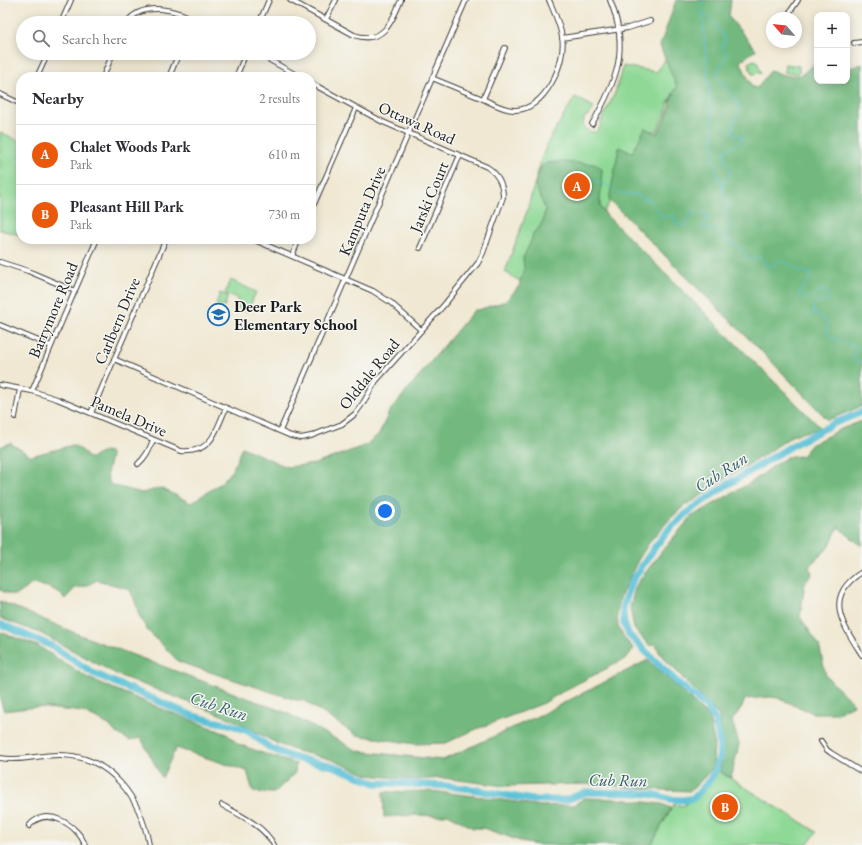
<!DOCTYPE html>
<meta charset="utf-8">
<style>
:root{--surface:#fff;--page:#f2f2f3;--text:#2b2b33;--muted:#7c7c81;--line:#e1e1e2;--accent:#ea580c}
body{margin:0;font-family:"EB Garamond",serif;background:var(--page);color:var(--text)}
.controls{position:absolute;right:12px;top:12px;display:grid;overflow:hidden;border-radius:8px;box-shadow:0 2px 10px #0003}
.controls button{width:36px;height:36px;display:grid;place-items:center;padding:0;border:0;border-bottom:1px solid var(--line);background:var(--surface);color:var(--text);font:20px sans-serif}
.compass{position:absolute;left:766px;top:12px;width:36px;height:36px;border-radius:50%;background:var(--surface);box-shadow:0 2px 10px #0003;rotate:298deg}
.you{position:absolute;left:385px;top:511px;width:14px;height:14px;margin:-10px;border:3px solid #fff;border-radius:50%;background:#1a73e8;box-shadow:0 0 0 6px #1a73e833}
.badge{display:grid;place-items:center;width:26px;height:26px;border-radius:50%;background:var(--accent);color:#fff;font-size:13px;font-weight:700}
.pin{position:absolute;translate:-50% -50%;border:2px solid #fff;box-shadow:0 1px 4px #0006}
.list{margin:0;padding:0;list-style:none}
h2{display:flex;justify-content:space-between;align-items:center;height:52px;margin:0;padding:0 16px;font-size:17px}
h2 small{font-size:13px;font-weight:400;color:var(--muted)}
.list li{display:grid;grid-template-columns:26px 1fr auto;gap:12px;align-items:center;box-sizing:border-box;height:60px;padding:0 16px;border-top:1px solid var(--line)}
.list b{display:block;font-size:15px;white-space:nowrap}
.list p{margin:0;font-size:13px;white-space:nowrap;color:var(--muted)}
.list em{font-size:13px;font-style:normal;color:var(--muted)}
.icon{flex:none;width:22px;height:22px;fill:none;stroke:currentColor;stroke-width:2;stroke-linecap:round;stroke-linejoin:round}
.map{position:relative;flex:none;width:862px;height:845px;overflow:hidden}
.search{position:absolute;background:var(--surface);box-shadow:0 2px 10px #0003;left:16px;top:16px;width:300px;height:44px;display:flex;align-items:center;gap:10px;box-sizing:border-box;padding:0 14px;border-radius:22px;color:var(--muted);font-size:15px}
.panel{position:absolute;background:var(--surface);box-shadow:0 2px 10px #0003;left:16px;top:72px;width:300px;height:172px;border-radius:16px}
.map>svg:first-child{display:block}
.green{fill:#8fd996;stroke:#567a59}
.forest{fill:#73b97f;stroke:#486a4e}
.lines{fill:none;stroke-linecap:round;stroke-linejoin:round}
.stream{stroke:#5ac1d7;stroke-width:1}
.river{stroke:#5ac1d7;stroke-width:7}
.minor-casing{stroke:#3c3b37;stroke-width:6}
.minor{stroke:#fff;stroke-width:4}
.labels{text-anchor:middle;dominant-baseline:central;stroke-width:3;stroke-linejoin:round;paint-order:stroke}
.street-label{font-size:16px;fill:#1c1c1c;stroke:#f6f6f2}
.poi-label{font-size:16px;font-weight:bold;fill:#1c1c1c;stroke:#f6f6f2;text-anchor:start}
.water-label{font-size:17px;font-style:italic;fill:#355e67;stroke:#f6f6f2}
</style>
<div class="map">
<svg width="862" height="845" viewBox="0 0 862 845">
<rect width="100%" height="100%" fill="#f6f6f2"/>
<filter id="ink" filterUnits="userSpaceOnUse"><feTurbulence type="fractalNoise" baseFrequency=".025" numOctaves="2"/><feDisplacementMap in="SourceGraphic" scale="8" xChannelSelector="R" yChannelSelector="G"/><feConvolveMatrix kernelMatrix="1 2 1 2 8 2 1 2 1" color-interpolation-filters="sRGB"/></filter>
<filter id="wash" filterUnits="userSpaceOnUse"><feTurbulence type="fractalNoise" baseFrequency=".012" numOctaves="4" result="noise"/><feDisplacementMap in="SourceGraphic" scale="16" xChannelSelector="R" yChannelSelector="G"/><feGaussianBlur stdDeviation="0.9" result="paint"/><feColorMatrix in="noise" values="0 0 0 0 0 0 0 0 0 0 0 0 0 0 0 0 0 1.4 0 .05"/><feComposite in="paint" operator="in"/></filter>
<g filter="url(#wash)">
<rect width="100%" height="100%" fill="#f0e8d2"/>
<!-- green -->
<g class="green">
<polygon points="666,58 677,87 667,104 669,105 656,132 652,130 552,301 505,272 526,214 542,157 549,140 575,97 594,107 591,113 584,118 583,125 584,128 591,132 595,132 600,127 602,119 615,93 623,66 657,72"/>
<polygon points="754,60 757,61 761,73 752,74 748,63"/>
<polygon points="785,64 799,66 799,74 784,72"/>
<polygon points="0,132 21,142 21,235 0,230"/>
<polygon points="231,280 256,292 247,312 235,306 238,299 225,293"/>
<polygon points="220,293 228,296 224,307 216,304"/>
<polygon points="717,770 817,832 806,845 651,845 674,804 683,806 716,775"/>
</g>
<!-- forest -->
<g class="forest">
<polygon points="676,0 731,0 729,17 756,50 740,61 752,87 757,88 771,70 783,75 800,76 817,62 817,81 847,81 847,69 862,64 862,406 828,420 771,361 609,200 619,147 632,153 645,128 657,134 671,105 669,103 677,87 660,46"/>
<path d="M558 162 595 164 602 169 600 206 607 216 821 428 793 435 766 454 724 479 695 500 686 504 670 519 651 540 638 560 621 595 617 613 618 627 625 639 634 649 625 659 565 690 544 703 474 730 446 743 415 744 356 735 303 700H296L179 662 147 630 139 615 134 598 129 589 97 580 86 586 75 588 65 599C57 588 45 586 32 584 16 595 19 599 0 590V447L10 443 31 456 73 445 83 451 88 458H91L105 451 109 452 111 456C109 468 104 474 111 485L142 493 161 488 191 503 221 483 233 469 242 447 287 467 315 464 366 445 379 434 389 412 474 310H478L506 301 519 286 524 269 523 258 531 241 533 233 538 229 543 221 545 209 535 184 541 167 547 163Z"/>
<polygon points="862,421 862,546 838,527 829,547 810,565 812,575 805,582 800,617 819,645 826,676 852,702 853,705 836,713 813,713 778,698 770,697 745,699 743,705 732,721 739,744 731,778 720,772 723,747 719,716 660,654 655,643 650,646 634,629 630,607 636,585 662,551 691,517 755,480 772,467 787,457 802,456 812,444 841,429"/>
<polygon points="0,601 80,635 287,713 358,751 443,760 540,715 648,660 709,717 714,741 713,768 691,791 663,790 590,784 504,786 443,778 414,780 368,775 330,759 297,751 278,744 232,719 118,675 40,633 0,618"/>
<polygon points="0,632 38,646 88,678 160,708 227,734 238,744 268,755 296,764 295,773 274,793 253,792 247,771 176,748 162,778 142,740 139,738 130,741 115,732 109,725 83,712 37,707 4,711 0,699"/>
<polygon points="431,791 483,797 540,806 574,805 584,798 619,799 662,804 671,808 651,845 538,845 526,843 483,828 473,828 448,814 439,816 416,815 384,817 383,792"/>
</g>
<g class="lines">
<!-- stream -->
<g class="stream">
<path d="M702 0V12L715 25 725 39 722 48 727 54 716 74 726 88 739 105 732 134 744 138 733 147 723 151 731 174 721 185 727 199 724 212 731 222 726 239 744 251 747 257 753 260 758 256 763 259 766 266H774L777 261 781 260C791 265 800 273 811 273L812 275 799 293 800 297C808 302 814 293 822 290L828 293V300L817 302 813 306 814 313 819 317 827 321 828 325 827 331C834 344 846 340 857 348V351L853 356C854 361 857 362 862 362"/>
<polyline points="702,12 715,153 712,155 715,164 718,168 716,171 718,179 722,181 721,184"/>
<path d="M593 180 609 186 619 193 639 195 642 199H650C652 206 657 212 662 217L674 216 675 217V223L685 226 691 218 690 214 692 211H695L698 214H708C708 219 704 223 703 228L713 230 717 228 726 239"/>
</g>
<!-- river -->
<polyline class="river" points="0,624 52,646 93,673 193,716 212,721 229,724 248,731 270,748 291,757 333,766 375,783 393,783 445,786 471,789 533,800 566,800 586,792 639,793 656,795 669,799 682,800 694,798 709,781 716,769 720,754 719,737 715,720 706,706 678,683 629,635 624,624 623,609 630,584 655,547 670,528 688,512 725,486 798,442 835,423 862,412"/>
</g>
</g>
<g filter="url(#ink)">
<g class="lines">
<defs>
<g id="minor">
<path d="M290 0 354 35C383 45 392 22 401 0"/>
<polyline points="786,18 798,0"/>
<polyline points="326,19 336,0"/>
<polyline points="61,23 71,0"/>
<path d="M126 23C143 0 177 9 201 23"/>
<polyline points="259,23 269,0"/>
<polyline points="562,38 628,28 650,21"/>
<polyline points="854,43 862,42"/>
<polyline points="257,53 300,77"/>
<polyline points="37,77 48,53"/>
<polyline points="103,77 113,53"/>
<polyline points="169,77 179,53"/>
<polyline points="236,77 246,53"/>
<path d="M432 78C449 85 466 92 483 99 492 103 503 110 514 110 544 112 567 62 562 37 560 24 554 12 549 0"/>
<polyline points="0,94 21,104"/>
<polyline points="483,99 505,48"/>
<path d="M592 124C617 81 630 49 610 0"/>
<polyline points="311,211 356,108"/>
<polyline points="252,239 373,291 390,302 421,330"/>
<polyline points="420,248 460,155"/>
<polyline points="292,256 299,239"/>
<polyline points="0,262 28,271 75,291"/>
<polyline points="0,325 51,346"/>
<path d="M114 359 291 436 301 438 311 436 342 424 355 414 363 403 376 381 444 305 478 263 483 253 503 197C503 184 498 174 487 167L383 122 311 83"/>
<path d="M0 385 32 391 57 399 181 451C212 454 216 430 226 408"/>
<polyline points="32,391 97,239"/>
<polyline points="91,413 166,239"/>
<polyline points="15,417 20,389"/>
<polyline points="280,431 466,0"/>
<path d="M138 464C146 457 149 450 153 440"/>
<path d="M862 572C822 597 843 625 862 655"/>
<polyline points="821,741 827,750 831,753 862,772"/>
<path d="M0 758C24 762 39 754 61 755 111 756 141 799 149 845"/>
<path d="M222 805C241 816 263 825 274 845"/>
<path d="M29 826C46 805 78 825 85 845"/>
</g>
</defs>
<!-- minor casing -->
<use href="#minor" class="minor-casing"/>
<!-- minor -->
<use href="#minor" class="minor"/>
</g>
</g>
<!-- icons -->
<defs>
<symbol id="school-ring" viewBox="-11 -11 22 22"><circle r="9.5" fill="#f6f6f2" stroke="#1f6fb2" stroke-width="1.5"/><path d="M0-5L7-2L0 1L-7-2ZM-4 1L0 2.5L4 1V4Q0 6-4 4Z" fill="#1f6fb2"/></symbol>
</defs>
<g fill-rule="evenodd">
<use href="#school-ring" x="206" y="302" width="25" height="25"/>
</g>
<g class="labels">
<!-- street labels -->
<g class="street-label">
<text transform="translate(417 123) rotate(24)">Ottawa Road</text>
<text transform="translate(429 197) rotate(-67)">Jarski Court</text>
<text transform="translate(362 211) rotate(-67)">Kamputa Drive</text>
<text transform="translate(53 310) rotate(-67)">Barrymore Road</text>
<text transform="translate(117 321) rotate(-67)">Carlbern Drive</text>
<text transform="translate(369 374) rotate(-51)">Olddale Road</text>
<text transform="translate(129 416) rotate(23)">Pamela Drive</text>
</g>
<!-- poi labels -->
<g class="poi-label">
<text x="234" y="306">Deer Park<tspan x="234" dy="18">Elementary School</tspan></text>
</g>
<!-- water labels -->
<g class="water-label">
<text transform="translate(721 472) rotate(-33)">Cub Run</text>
<text transform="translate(219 706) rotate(18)">Cub Run</text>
<text transform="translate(618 780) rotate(1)">Cub Run</text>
</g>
</g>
</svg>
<div class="controls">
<button>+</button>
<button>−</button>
</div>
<svg class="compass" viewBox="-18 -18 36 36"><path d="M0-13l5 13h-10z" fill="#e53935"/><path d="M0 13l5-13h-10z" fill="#7c7c81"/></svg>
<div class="you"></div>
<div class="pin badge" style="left:577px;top:186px">A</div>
<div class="pin badge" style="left:725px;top:807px">B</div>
<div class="search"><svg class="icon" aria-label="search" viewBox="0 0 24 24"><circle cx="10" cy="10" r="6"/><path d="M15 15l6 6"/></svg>Search here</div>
<section class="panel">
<h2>Nearby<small>2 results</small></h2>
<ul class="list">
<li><span class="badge">A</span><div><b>Chalet Woods Park</b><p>Park</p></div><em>610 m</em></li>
<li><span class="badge">B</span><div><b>Pleasant Hill Park</b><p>Park</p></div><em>730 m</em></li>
</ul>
</section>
</div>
